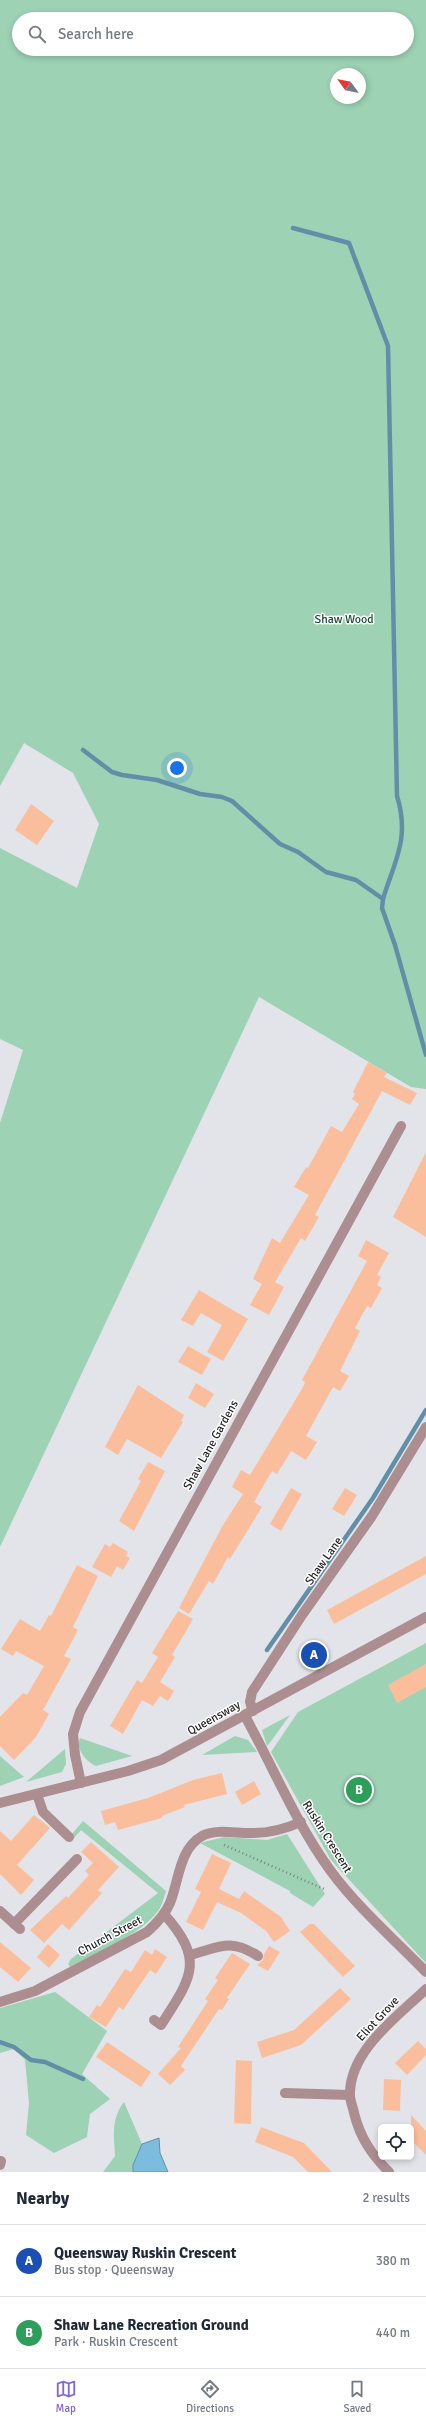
<!DOCTYPE html>
<meta charset="utf-8">
<style>
:root{--surface:#fff;--page:#f2f2f3;--text:#1f2937;--muted:#747a83;--line:#e0e1e3;--accent:#8464df}
body{margin:0;font-family:Signika,sans-serif;background:var(--page);color:var(--text)}
.controls{position:absolute;right:12px;bottom:12px;display:grid;overflow:hidden;border-radius:6px;box-shadow:0 2px 6px #0003}
.controls button{width:36px;height:36px;display:grid;place-items:center;padding:0;border:0;border-bottom:1px solid var(--line);background:var(--surface);color:var(--text);font:20px sans-serif}
.compass{position:absolute;left:330px;top:68px;width:36px;height:36px;border-radius:50%;background:var(--surface);box-shadow:0 2px 6px #0003;rotate:303deg}
.you{position:absolute;left:177px;top:768px;width:14px;height:14px;margin:-10px;border:3px solid #fff;border-radius:50%;background:#1a73e8;box-shadow:0 0 0 6px #1a73e833}
.badge{display:grid;place-items:center;width:26px;height:26px;border-radius:50%;background:var(--accent);color:#fff;font-size:13px;font-weight:700}
.pin{position:absolute;translate:-50% -50%;border:2px solid #fff;box-shadow:0 1px 4px #0006}
.list{margin:0;padding:0;list-style:none}
h2{display:flex;justify-content:space-between;align-items:center;height:52px;margin:0;padding:0 16px;font-size:17px}
h2 small{font-size:13px;font-weight:400;color:var(--muted)}
.list li{display:grid;grid-template-columns:26px 1fr auto;gap:12px;align-items:center;box-sizing:border-box;height:72px;padding:0 16px;border-top:1px solid var(--line)}
.list b{display:block;font-size:15px;white-space:nowrap}
.list p{margin:0;font-size:13px;white-space:nowrap;color:var(--muted)}
.list em{font-size:13px;font-style:normal;color:var(--muted)}
.icon{flex:none;width:22px;height:22px;fill:none;stroke:currentColor;stroke-width:2;stroke-linecap:round;stroke-linejoin:round}
.map{position:relative;flex:none;width:426px;height:2172px;overflow:hidden}
.search{position:absolute;background:var(--surface);box-shadow:0 2px 6px #0003;left:12px;right:12px;top:12px;height:44px;display:flex;align-items:center;gap:10px;box-sizing:border-box;padding:0 14px;border-radius:22px;color:var(--muted);font-size:15px}
.sheet{height:196px;background:var(--surface)}
nav{display:flex;justify-content:space-around;align-items:center;box-sizing:border-box;height:56px;border-top:1px solid var(--line);background:var(--surface);font-size:11px;color:var(--muted)}
nav a{display:grid;justify-items:center;gap:2px}
nav .on{color:var(--accent)}
.map>svg:first-child{display:block}
.green{fill:#9dd2b5;fill-rule:evenodd}
.water{fill:#7bbcdf;stroke:#628fa8}
.lines{fill:none;stroke-linecap:round;stroke-linejoin:round}
.stream{stroke:#628fa8;stroke-width:4.5}
.building{fill:#fbbe9d}
.path{stroke:#808184;stroke-width:2.5;stroke-dasharray:1 3;stroke-linecap:butt}
.minor{stroke:#ac8d90;stroke-width:10}
.labels{text-anchor:middle;dominant-baseline:central;stroke-width:3;stroke-linejoin:round;paint-order:stroke}
.park-label{font-size:12px;fill:#194c35;stroke:#fff}
.street-label{font-size:12px;fill:#262628;stroke:#fff}
</style>
<div class="map">
<svg width="426" height="2172" viewBox="0 0 426 2172">
<rect width="100%" height="100%" fill="#e2e4e9"/>
<!-- green -->
<g class="green">
<path d="M0 0H426V1089L411 1087 259 997 0 1547V1123L23 1050 0 1039V848L77 888 99 824 73 773 24 743 0 786ZM19 19H407V49H19ZM336 74H360V98H336Z"/>
<polygon points="426,1643 426,1963 331,1860 271,1752 298,1712"/>
<polygon points="290,1715 269,1744 267,1746 262,1730"/>
<polygon points="235,1736 248,1740 257,1752 202,1755"/>
<path d="M80 1738 132 1756 96 1766C86 1762 75 1748 80 1738Z"/>
<polygon points="65,1749 66,1764 62,1772 26,1782"/>
<polygon points="0,1756 24,1777 0,1786"/>
<path d="M83 1821 166 1891C164 1897 162 1906 158 1911 140 1935 96 1953 70 1967L68 1964 71 1959 158 1893 81 1830 74 1838 71 1835Z"/>
<polygon points="287,1834 325,1894 313,1907 290,1893 290,1891 200,1843 224,1837 267,1840"/>
<polygon points="55,1992 107,2031 82,2074 110,2099 90,2114 87,2137 54,2153 26,2135 29,2103 25,2060 14,2049 0,2053 0,2008"/>
<path d="M124 2102 142 2144 133 2165V2172H103L115 2156C114 2135 111 2119 124 2102Z"/>
</g>
<!-- water -->
<polygon class="water" points="159,2138 160,2153 168,2172 133,2172 133,2165 142,2144"/>
<g class="lines">
<!-- stream -->
<g class="stream">
<path d="M293 228 349 243 388 346 397 796C410 838 395 860 383 899"/>
<polyline points="83,750 112,772 122,775 157,780 200,794 222,797 232,801 280,844 298,852 326,872 356,880 383,899 382,908 395,945 426,1055"/>
<polyline points="267,1650 373,1498 426,1410"/>
<polyline points="0,2042 14,2047 31,2060 45,2062 83,2079"/>
</g>
</g>
<!-- building -->
<g class="building">
<polygon points="31,804 54,821 37,845 15,830"/>
<polygon points="368,1062 387,1073 384,1077 417,1093 410,1105 382,1091 315,1215 319,1217 305,1241 301,1238 275,1282 284,1287 269,1315 250,1305 262,1284 253,1279 272,1238 280,1243 309,1195 294,1187 306,1167 308,1168 331,1126 342,1132 359,1104 352,1099 355,1094 353,1092"/>
<polygon points="426,1152 426,1237 393,1217"/>
<polygon points="366,1240 389,1253 377,1275 381,1277 377,1285 382,1288 371,1308 367,1306 355,1328 360,1331 340,1371 349,1376 340,1391 333,1387 306,1436 317,1442 306,1460 291,1451 277,1474 272,1471 254,1502 262,1507 230,1559 228,1557 213,1584 209,1581 189,1614 179,1608 223,1525 243,1494 232,1487 241,1470 250,1475 302,1389 305,1382 302,1380 367,1261 358,1256"/>
<polygon points="199,1290 248,1319 223,1361 207,1352 222,1325 201,1313 193,1326 181,1320"/>
<polygon points="188,1346 211,1359 202,1375 178,1362"/>
<polygon points="196,1383 214,1394 205,1408 188,1398"/>
<polygon points="138,1385 184,1415 181,1421 183,1422 161,1458 127,1439 118,1455 105,1447"/>
<polygon points="148,1462 165,1471 134,1531 119,1521 141,1481 138,1479"/>
<polygon points="291,1488 302,1494 281,1531 270,1524"/>
<polygon points="345,1488 357,1495 344,1516 332,1509"/>
<polygon points="113,1543 128,1552 126,1556 130,1558 123,1570 117,1566 111,1577 92,1567 105,1544 110,1547"/>
<polygon points="426,1556 426,1574 334,1624 327,1610"/>
<polygon points="77,1565 98,1576 73,1627 78,1630 64,1656 71,1659 43,1710 49,1714 36,1737 14,1760 0,1746 0,1717 23,1693 27,1695 44,1666 16,1651 13,1656 1,1649 20,1619 40,1631 49,1615 51,1616"/>
<polygon points="178,1611 193,1619 172,1655 175,1657 160,1682 174,1691 168,1701 160,1696 153,1706 142,1700 123,1734 110,1726 137,1680 142,1683 158,1657 152,1653"/>
<polygon points="426,1664 426,1687 397,1703 388,1685"/>
<polygon points="222,1773 227,1794 184,1805 185,1807 162,1816 162,1818 118,1830 115,1822 105,1825 101,1811 148,1798 193,1780"/>
<polygon points="254,1781 261,1794 242,1805 235,1792"/>
<polygon points="34,1815 50,1828 17,1865 34,1880 21,1895 0,1874 0,1831 11,1841"/>
<polygon points="91,1842 119,1867 98,1890 102,1893 69,1930 62,1924 44,1943 30,1930 66,1896 68,1898 89,1875 85,1871 93,1863 81,1852"/>
<polygon points="212,1854 231,1863 219,1889 239,1899 244,1891 281,1917 290,1931 274,1942 266,1931 241,1913 217,1902 203,1930 186,1922 201,1892 195,1889"/>
<polygon points="310,1924 314,1924 355,1966 343,1977 300,1932"/>
<polygon points="0,1942 31,1968 18,1982 0,1967"/>
<polygon points="48,1944 60,1955 49,1968 37,1957"/>
<polygon points="269,1946 280,1952 268,1971 257,1965 263,1960 264,1954"/>
<polygon points="155,1949 167,1957 156,1974 150,1970 123,2010 119,2007 106,2027 89,2017 97,2005 100,2007 125,1969 131,1972 145,1950 152,1955"/>
<polygon points="232,1953 250,1964 227,1998 229,1999 222,2010 219,2009 181,2066 185,2070 170,2085 158,2074 181,2048 178,2047 208,2001 205,1999 218,1980 215,1978"/>
<polygon points="340,1988 351,1999 301,2045 262,2058 257,2042 294,2030"/>
<polygon points="418,2041 426,2049 426,2055 407,2075 395,2063"/>
<polygon points="107,2042 151,2072 141,2087 96,2057"/>
<polygon points="236,2060 252,2061 251,2124 234,2123"/>
<polygon points="384,2079 401,2080 400,2111 383,2110"/>
<polygon points="411,2115 426,2131 426,2155 411,2140"/>
<polygon points="261,2127 304,2143 332,2172 308,2172 293,2157 255,2142"/>
</g>
<g class="lines">
<!-- path -->
<polyline class="path" points="224,1845 324,1889"/>
<!-- minor -->
<g class="minor">
<polyline points="253,1711 250,1702 252,1692 302,1615 372,1516 426,1427"/>
<path d="M245 1716C273 1767 296 1823 330 1870 357 1907 394 1939 426 1972"/>
<polyline points="81,1783 75,1755 73,1734 80,1712 401,1126"/>
<polyline points="37,1794 43,1812 69,1837"/>
<polyline points="0,1803 128,1771 161,1760 426,1617"/>
<polyline points="0,1911 20,1929"/>
<polyline points="14,1924 77,1859"/>
<path d="M190 1955C220 1947 230 1938 258 1956"/>
<path d="M0 2002 35 1991 147 1932C156 1924 165 1915 170 1903 179 1881 179 1849 202 1836 217 1828 238 1834 254 1833 271 1833 285 1829 301 1822"/>
<path d="M154 2020 161 2025C191 1978 206 1961 164 1914"/>
<polyline points="285,2093 350,2095"/>
<polyline points="0,2165 1,2161"/>
<path d="M389 2172C371 2154 360 2137 354 2113 353 2107 350 2101 350 2095 349 2051 398 2016 426 1989"/>
</g>
</g>
<g class="labels">
<!-- park labels -->
<g class="park-label">
<text x="344" y="619">Shaw Wood</text>
</g>
<!-- street labels -->
<g class="street-label">
<text transform="translate(211 1445) rotate(-61)">Shaw Lane Gardens</text>
<text transform="translate(324 1561) rotate(-55)">Shaw Lane</text>
<text transform="translate(214 1718) rotate(-29)">Queensway</text>
<text transform="translate(327 1837) rotate(58)">Ruskin Crescent</text>
<text transform="translate(110 1936) rotate(-28)">Church Street</text>
<text transform="translate(378 2019) rotate(-47)">Eliot Grove</text>
</g>
</g>
</svg>
<div class="controls">
<button><svg class="icon" aria-label="locate" viewBox="0 0 24 24"><circle cx="12" cy="12" r="6"/><path d="M12 2v4M12 18v4M2 12h4M18 12h4"/></svg></button>
</div>
<svg class="compass" viewBox="-18 -18 36 36"><path d="M0-13l5 13h-10z" fill="#e53935"/><path d="M0 13l5-13h-10z" fill="#747a83"/></svg>
<div class="you"></div>
<div class="pin badge" style="left:314px;top:1655px;background:#1a4fb4">A</div>
<div class="pin badge" style="left:359px;top:1790px;background:#2e9e5b">B</div>
<div class="search"><svg class="icon" aria-label="search" viewBox="0 0 24 24"><circle cx="10" cy="10" r="6"/><path d="M15 15l6 6"/></svg>Search here</div>
</div>
<section class="sheet">
<h2>Nearby<small>2 results</small></h2>
<ul class="list">
<li><span class="badge" style="background:#1a4fb4">A</span><div><b>Queensway Ruskin Crescent</b><p>Bus stop · Queensway</p></div><em>380 m</em></li>
<li><span class="badge" style="background:#2e9e5b">B</span><div><b>Shaw Lane Recreation Ground</b><p>Park · Ruskin Crescent</p></div><em>440 m</em></li>
</ul>
</section>
<nav>
<a class="on"><svg class="icon" aria-label="map" viewBox="0 0 24 24"><path d="M3 6l6-2 6 2 6-2v14l-6 2-6-2-6 2zM9 4v14M15 6v14"/></svg>Map</a>
<a><svg class="icon" aria-label="directions" viewBox="0 0 24 24"><path d="M12 3l9 9-9 9-9-9zM9 14v-3h6M13 9l2 2-2 2"/></svg>Directions</a>
<a><svg class="icon" aria-label="saved" viewBox="0 0 24 24"><path d="M7 4h10v16l-5-4-5 4z"/></svg>Saved</a>
</nav>
